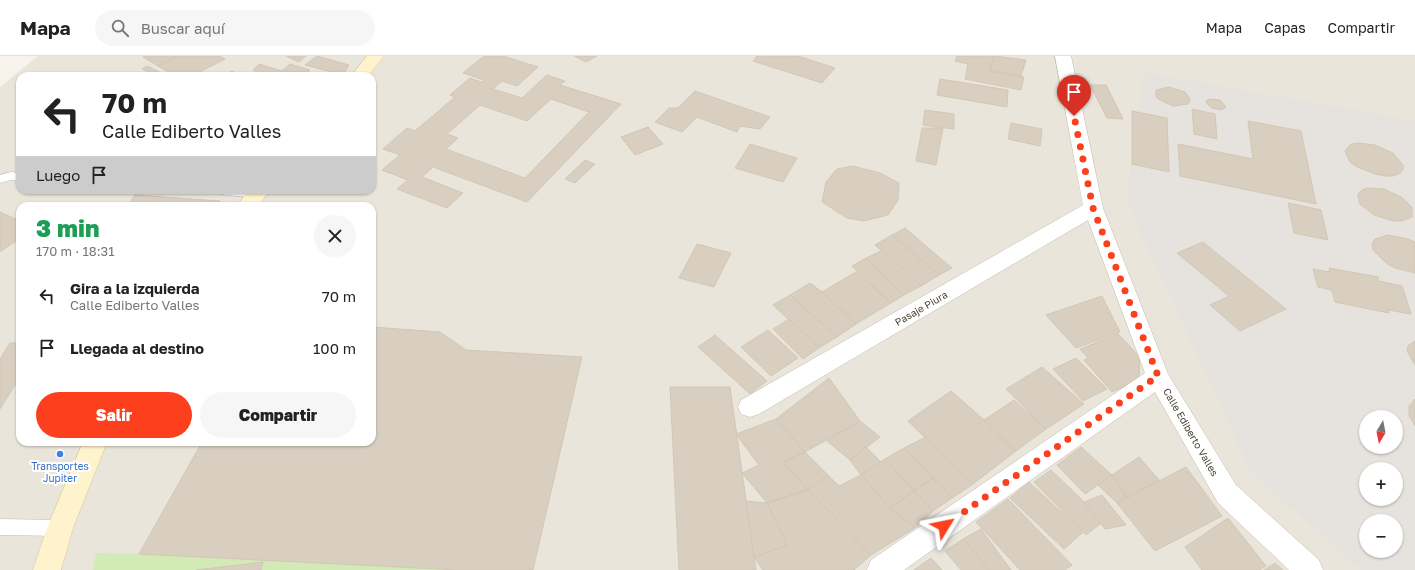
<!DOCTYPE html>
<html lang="es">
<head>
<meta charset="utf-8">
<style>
  body { margin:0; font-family:"Golos Text",sans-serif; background:#f6f6f6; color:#222; height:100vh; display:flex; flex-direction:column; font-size:15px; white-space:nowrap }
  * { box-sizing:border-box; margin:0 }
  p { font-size:13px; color:#767676 }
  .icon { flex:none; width:22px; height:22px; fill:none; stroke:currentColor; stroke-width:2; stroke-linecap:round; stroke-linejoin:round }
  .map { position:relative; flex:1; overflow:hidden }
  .panel { position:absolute; left:16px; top:146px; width:360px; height:244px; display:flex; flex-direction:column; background:#fff; border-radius:12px; box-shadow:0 1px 3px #0004 }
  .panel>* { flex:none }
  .banner { position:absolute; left:16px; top:16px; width:360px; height:122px; border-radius:12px; box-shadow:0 1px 3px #0004; background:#fff; color:#222; overflow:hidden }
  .needle { width:26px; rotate:190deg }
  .buttons { position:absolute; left:1359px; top:354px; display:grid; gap:8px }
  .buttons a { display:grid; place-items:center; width:44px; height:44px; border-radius:50%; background:#fff; box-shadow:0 1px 3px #0004; font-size:20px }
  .pin { position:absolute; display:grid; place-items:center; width:34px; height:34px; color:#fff; margin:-41px -17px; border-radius:50% 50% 50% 0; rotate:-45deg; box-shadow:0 0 4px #0007 }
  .pin .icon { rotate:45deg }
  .me { position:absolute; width:44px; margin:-22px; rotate:55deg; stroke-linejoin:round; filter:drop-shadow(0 0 3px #0008) }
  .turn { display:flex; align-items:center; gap:14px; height:84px; padding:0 20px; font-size:18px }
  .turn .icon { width:52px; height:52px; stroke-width:2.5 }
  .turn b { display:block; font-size:28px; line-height:34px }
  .then { display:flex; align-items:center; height:38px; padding:0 20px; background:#0003; gap:8px; font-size:15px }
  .round { display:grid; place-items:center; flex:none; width:42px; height:42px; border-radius:21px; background:#f6f6f6 }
  .head { display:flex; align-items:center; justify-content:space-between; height:68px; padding:0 20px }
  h1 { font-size:24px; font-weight:800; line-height:30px; color:#1e9e55 }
  .primary-button { display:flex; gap:8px; margin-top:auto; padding:8px 20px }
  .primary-button a { flex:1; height:46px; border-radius:24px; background:#fc3f1d; color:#fff; font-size:16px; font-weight:800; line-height:46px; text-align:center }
  .primary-button a+a { background:#f6f6f6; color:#222 }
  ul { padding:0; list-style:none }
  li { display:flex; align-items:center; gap:12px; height:52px; padding:0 20px }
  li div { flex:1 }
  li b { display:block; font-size:15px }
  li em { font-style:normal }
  header { display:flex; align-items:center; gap:24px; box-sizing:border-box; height:56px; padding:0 20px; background:#fff; border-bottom:1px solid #e0e0e0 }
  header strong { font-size:19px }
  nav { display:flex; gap:22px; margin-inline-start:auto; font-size:14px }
  .search { width:280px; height:36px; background:#f6f6f6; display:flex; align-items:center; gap:10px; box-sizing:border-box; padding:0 14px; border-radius:22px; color:#767676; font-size:15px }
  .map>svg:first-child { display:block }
  .residential { fill:#eae5da; fill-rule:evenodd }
  .industrial { fill:#e6e2dd; fill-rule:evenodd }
  .green { fill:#d2eab5 }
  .building { fill:#d8cfc1; stroke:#d3c7b4; fill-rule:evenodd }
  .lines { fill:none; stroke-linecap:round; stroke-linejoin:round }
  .lane-casing { stroke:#c2bbae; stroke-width:1 }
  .street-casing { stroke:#c2bbae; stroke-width:1 }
  .secondary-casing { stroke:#d6c79b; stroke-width:1 }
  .lane { fill:#fff; fill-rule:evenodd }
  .street { fill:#fff; fill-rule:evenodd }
  .secondary { fill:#fff3cd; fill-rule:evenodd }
  .route { stroke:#fc3f1d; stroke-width:7; stroke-dasharray:0 12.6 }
  .shop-dot { fill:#3f7fe0; stroke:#fff; stroke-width:1.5 }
  .labels { text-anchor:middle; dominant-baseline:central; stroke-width:4; stroke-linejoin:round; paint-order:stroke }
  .street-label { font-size:10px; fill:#4b4439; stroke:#fff }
  .shop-label { font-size:10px; fill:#366cbe; stroke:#fff }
</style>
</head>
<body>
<header>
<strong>Mapa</strong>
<div class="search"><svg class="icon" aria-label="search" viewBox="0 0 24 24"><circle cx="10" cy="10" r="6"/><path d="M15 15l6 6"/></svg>Buscar aquí</div>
<nav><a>Mapa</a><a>Capas</a><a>Compartir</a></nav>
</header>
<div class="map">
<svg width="1415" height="514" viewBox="0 0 1415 514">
  <rect width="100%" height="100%" fill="#f6f3ec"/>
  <path class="residential" d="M38,0h1377v514h-1415v-483zM20,20h352v114h-352zM20,150h352v236h-352zM1366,361h30v30h-30zM1366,413h30v30h-30zM1366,465h30v30h-30z"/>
  <path class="industrial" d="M1144,16l271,49v449h-53l-110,-96 -126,-274zM1366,361h30v30h-30zM1366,413h30v30h-30zM1366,465h30v30h-30z"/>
  <polygon class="green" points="96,497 139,498 458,514 93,514"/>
  <g class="building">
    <polygon points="144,0 172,0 175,2 158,10 143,1"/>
    <polygon points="172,0 219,0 225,3 192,20 175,20 158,10 175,2"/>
    <polygon points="286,0 306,0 299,6"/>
    <polygon points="317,0 349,9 343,19 305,9"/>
    <path d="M484,0h19l35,11 -21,19 -15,-5 -9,8 29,9 25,-23 18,6 -5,4 61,19 -94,98 -94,-35 -11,10 41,16 -16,15 -50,-19 11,-9 -26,-10 18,-15 -17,-6 24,-21 8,3 40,-34 -5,-2 20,-17 11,4 3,-2 -21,-7zM551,43l38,13 -64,66 -79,-29 12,-11 -11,-4 33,-29 47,16z"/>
    <polygon points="574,0 597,0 586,6"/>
    <polygon points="757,0 798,0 835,12 822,27 753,5"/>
    <polygon points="957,0 994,0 990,15 1024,21 1021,34 965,23 968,8 955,5"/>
    <polygon points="994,0 1026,4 1021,20 990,15"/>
    <polygon points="259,8 282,15 290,8 310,14 302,20 291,20 280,17 275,20 262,20 253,14"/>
    <polygon points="147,10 168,20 158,20 142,13"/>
    <polygon points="232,15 240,20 223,20"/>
    <polygon points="940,23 1008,34 1007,51 937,39"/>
    <polygon points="1090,29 1106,29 1123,63 1107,62"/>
    <polygon points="1169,31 1185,36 1190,43 1188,48 1173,50 1158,43 1156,40 1156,34"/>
    <polygon points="695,35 770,61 760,73 740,70 737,76 697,61 682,76 655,66 669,52 678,52"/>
    <polygon points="1208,43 1220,44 1226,51 1221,54 1211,52 1206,46"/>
    <polygon points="1192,53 1215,58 1217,83 1194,78"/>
    <polygon points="925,54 954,58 954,73 923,69"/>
    <polygon points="1132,55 1167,62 1169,116 1132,108"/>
    <polygon points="1248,65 1301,75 1316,148 1180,120 1178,88 1253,103"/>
    <polygon points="1011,67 1042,73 1040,90 1008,83"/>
    <polygon points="648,71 663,88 635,99 621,81"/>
    <polygon points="922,72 943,72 936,109 916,105"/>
    <polygon points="1358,87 1375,89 1393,97 1403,109 1403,114 1400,117 1393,120 1385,120 1375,118 1357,111 1350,106 1345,95 1351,88"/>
    <polygon points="750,88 797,102 783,126 735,112"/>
    <polygon points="585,104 595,108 575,127 565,123"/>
    <polygon points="853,110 880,117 899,127 898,144 888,159 864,165 847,162 822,146 826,126 837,113"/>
    <polygon points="1368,132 1384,133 1401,141 1412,151 1412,161 1401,165 1393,165 1374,159 1360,148 1358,142 1358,138 1362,134"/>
    <polygon points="135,139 220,145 217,150 127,150"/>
    <polygon points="1288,147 1321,154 1328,184 1294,177"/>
    <polygon points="0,156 20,165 20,182 0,196"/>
    <polygon points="905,172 952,212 939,219 892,179"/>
    <polygon points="892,179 939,219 921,230 875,189"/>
    <polygon points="1388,179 1408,183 1415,186 1415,217 1395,212 1386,207 1373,194 1372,188 1375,183"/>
    <polygon points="1203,186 1286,253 1240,275 1210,249 1229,240 1177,197"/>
    <polygon points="697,188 731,197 714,231 679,222"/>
    <polygon points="883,194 921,230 904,239 866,202"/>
    <polygon points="866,202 904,239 891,247 852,210"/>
    <polygon points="1329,212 1378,221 1379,225 1402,230 1411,258 1388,254 1389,257 1335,246 1332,234 1318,231 1313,213 1330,216"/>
    <polygon points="856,216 891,247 856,268 822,236"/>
    <polygon points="810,227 822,236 856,268 837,281 790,239"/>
    <polygon points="790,239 837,281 819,292 773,249"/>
    <polygon points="1102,240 1120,276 1076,292 1046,259"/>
    <polygon points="789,263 819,292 803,303 773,273"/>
    <polygon points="372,271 440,276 466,294 582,301 533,514 458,514 139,498 202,386 372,386"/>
    <polygon points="768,274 798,302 771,320 741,291"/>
    <polygon points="1118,278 1140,301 1139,324 1112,336 1084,304 1088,302 1080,293"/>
    <polygon points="715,279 767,325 750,338 698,291"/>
    <polygon points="1415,285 1415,309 1407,295 1408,290"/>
    <polygon points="10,287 20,287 20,321 0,353 0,303"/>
    <polygon points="1076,302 1107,333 1083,345 1053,313"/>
    <polygon points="1042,311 1084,348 1046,373 1006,333"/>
    <polygon points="829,322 860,365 805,396 776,363"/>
    <polygon points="670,331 730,331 756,514 679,514"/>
    <polygon points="951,335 984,364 1016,395 973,428 908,365"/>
    <polygon points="1415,343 1415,370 1409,359 1409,350"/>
    <polygon points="1014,344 1046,373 1016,395 984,364"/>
    <polygon points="776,363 805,396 783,406 808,434 767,447 742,417 759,409 736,378"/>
    <polygon points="860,365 880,381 850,404 827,385"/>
    <polygon points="926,381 973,428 952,442 904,392"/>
    <polygon points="866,391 881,406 861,419 850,404"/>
    <polygon points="1081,391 1112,419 1085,438 1057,409"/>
    <polygon points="904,392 933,422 914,435 885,403"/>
    <polygon points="805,396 828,419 808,434 783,406"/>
    <polygon points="1139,401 1159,424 1127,442 1112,419"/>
    <polygon points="885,403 914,435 890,452 861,419"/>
    <polygon points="1186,411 1222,460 1155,495 1117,447"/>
    <polygon points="1051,414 1084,446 1104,465 1086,479 1034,426"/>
    <polygon points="828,419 839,430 861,419 890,452 915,472 871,499 808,434"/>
    <polygon points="1112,419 1127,442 1117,447 1098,429"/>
    <polygon points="933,422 952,442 933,455 914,435"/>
    <polygon points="1029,426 1083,476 1064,493 1010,442"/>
    <polygon points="808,434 871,499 854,514 763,514 754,501 787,489 767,447"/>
    <polygon points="914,435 933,455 915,472 890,452"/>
    <polygon points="1102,439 1126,469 1105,473 1084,446"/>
    <polygon points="1008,443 1072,509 1065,514 1020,514 976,466"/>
    <polygon points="746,445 767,447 787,489 754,501"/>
    <polygon points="1228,462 1266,510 1259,514 1202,514 1185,491"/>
    <polygon points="981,473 1011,514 989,514 963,483"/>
    <polygon points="963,483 989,514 961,514 945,495"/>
    <polygon points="931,502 942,514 914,514"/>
    <polygon points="263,506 261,514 196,514"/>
    <polygon points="1275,507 1283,514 1264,514"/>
  </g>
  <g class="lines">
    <g class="lane-casing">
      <g id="lane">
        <polygon points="11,116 20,117 20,125 11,124 0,127 0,119"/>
        <path d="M211,134h49l3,3c-4,6 -48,3 -52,-3z"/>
        <polygon points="0,463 60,464 66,467 68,472 66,477 60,480 0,479"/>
      </g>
    </g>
    <g class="street-casing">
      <polygon id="street" points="1055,0 1071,0 1103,152 1168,318 1236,429 1319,504 1323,514 1289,514 1218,447 1155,336 904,514 867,514 871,504 1145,317 1088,164 759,358 750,361 741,358 738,351 741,344 1083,149"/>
    </g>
    <g class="secondary-casing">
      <g id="secondary">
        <polygon points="367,0 384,0 368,20 351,20"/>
        <polygon points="249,134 270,134 258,150 237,150"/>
        <polygon points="83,386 107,386 73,472 61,514 33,514 47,472"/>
      </g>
    </g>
    <use href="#lane" class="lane"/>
    <use href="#street" class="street"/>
    <use href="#secondary" class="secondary"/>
  </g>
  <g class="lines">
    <polyline class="route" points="944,470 1158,320 1093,152 1074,60"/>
  </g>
  <circle class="shop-dot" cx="60" cy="398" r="4"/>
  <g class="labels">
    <g class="street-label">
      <text transform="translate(921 252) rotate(-30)">Pasaje Piura</text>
      <text transform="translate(1191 376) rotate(60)">Calle Ediberto Valles</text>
    </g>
    <g class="shop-label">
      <text x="60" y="410">Transportes<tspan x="60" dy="12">Jupiter</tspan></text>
    </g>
  </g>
</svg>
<div class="buttons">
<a><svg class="needle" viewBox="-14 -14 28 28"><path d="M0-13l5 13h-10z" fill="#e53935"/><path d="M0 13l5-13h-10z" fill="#767676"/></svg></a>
<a>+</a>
<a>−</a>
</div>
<div class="pin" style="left:1074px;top:60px;background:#d93025"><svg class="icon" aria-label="arrive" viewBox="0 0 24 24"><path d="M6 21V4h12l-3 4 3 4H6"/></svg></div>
<svg class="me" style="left:944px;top:470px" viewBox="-20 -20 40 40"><path d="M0-17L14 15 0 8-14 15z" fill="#fc3f1d" stroke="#fff" stroke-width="4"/></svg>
<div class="banner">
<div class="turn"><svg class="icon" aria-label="left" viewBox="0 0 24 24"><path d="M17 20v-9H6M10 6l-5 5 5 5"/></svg><div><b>70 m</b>Calle Ediberto Valles</div></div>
<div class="then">Luego<svg class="icon" aria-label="arrive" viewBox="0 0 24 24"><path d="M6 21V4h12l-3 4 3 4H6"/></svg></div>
</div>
<section class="panel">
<div class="head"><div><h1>3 min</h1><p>170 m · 18:31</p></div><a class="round"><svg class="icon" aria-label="close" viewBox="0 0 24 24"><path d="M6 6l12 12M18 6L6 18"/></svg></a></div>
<ul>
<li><svg class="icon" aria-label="left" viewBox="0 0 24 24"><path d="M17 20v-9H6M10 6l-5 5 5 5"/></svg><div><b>Gira a la izquierda</b><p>Calle Ediberto Valles</p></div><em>70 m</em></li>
<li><svg class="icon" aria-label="arrive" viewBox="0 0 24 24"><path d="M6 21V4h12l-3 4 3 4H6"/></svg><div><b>Llegada al destino</b></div><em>100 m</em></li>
</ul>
<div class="primary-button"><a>Salir</a><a>Compartir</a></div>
</section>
</div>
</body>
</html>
